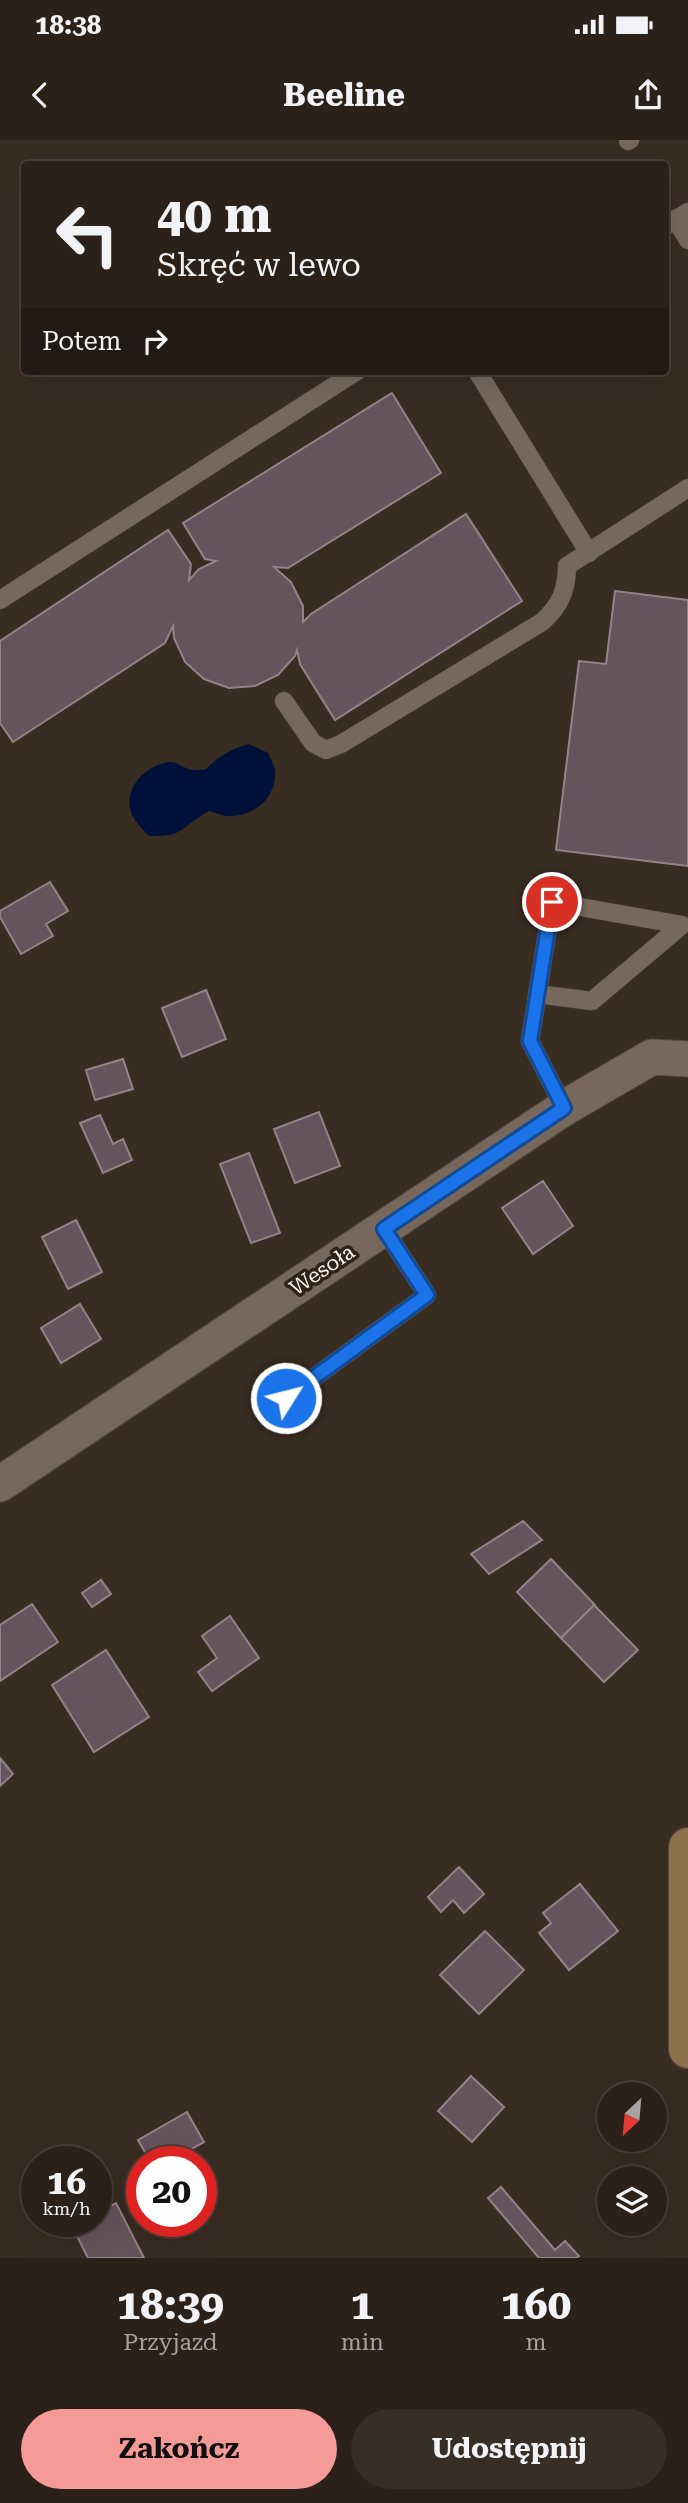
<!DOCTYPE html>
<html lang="pl">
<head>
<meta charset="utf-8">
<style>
  body { margin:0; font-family:"Roboto Serif",serif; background:#372e26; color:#f1f3f6; height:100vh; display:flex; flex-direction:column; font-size:26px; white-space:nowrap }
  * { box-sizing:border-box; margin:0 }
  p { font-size:23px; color:#a6a3a2 }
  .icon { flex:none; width:38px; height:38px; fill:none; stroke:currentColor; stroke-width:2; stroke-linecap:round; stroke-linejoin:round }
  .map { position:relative; height:2118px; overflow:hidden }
  .side { display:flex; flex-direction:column; background:#2b2119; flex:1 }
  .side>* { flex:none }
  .banner { position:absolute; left:21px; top:21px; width:648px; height:214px; border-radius:7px; box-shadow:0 7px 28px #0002,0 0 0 2px #473e38; background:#2b2119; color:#f1f3f6; overflow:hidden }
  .needle { width:46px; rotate:206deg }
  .controls { position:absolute; left:597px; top:1942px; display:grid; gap:14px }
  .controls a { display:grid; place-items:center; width:70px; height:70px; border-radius:50%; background:#2b2119; box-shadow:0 7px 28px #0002,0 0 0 2px #473e38; font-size:35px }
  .speed { position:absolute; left:21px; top:2006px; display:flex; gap:14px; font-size:35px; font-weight:700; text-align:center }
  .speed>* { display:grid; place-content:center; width:91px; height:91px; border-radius:50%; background:#2b2119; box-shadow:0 7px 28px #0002,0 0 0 2px #473e38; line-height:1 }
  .speed small { font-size:18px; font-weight:400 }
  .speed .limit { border:10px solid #d22; background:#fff; color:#111 }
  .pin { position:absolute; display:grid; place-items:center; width:60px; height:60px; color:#fff; margin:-30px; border:4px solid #fff; border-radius:50%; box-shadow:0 2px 7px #0007 }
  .me { position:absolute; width:77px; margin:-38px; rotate:54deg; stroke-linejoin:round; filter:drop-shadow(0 0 5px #0008) }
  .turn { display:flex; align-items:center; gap:24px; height:147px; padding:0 21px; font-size:32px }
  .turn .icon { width:91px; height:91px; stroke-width:2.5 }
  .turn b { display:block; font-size:49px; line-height:60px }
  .then { display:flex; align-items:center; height:66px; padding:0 21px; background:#0003; gap:14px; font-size:26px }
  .eta { display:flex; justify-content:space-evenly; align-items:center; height:119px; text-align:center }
  .eta b { font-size:42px; font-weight:700; line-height:49px }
  .action { display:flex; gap:14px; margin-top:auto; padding:14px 21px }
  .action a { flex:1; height:80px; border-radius:42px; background:#f59b97; color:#111; font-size:28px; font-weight:700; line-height:80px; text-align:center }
  .action a+a { background:#372e26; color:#f1f3f6 }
  .status { display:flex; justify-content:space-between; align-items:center; height:49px; padding:0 35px; background:#2b2119; direction:ltr }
  .status svg { height:19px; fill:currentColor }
  header { display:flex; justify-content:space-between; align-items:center; height:91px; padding:0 21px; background:#2b2119; font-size:32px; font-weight:700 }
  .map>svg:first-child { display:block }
  .water { fill:#001139 }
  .building { fill:#66535b; stroke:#96828a; stroke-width:2 }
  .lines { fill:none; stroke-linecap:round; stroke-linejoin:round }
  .service-casing { stroke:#554a40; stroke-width:19 }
  .minor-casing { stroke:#554a40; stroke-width:37 }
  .secondary-casing { stroke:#554a40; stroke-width:40 }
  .service { stroke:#77685b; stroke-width:18 }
  .minor { stroke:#77685b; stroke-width:35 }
  .secondary { stroke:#8b704b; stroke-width:38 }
  .route-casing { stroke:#114b97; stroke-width:18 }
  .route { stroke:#1a73e8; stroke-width:12 }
  .labels { text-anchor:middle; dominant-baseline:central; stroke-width:7; stroke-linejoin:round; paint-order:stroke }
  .street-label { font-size:21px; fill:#fcf3ec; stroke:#2f2217 }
</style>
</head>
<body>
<div class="status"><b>18:38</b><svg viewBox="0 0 49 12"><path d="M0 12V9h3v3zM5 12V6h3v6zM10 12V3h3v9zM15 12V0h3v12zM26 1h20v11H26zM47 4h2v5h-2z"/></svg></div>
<header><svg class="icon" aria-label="back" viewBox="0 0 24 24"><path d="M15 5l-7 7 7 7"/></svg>Beeline<svg class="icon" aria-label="share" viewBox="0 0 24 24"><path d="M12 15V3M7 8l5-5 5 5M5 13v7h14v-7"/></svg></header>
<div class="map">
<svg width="688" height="2118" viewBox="0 0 688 2118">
  <rect width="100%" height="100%" fill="#392c21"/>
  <path class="water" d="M249,604l19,9c3,7 8,15 7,21 0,27 -24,44 -50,42 -5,-1 -11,-4 -16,-5 -28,15 -23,26 -60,25 -7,-8 -18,-17 -19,-28 -4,-23 17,-43 39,-46 8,-1 12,5 20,7 5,2 12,1 17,0 13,-13 25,-20 43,-25z"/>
  <g class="building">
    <polygon points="392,253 441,333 288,428 274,427 291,442 303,466 303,482 311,474 466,374 522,461 335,580 300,524 297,510 295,516 278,535 255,546 229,548 204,539 185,522 174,498 173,486 165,503 13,602 0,583 0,501 168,390 191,424 189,440 199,429 216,421 205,419 183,383"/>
    <polygon points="615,451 688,460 688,726 556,710 579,521 606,524"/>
    <polygon points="50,742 68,771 46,784 53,796 21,814 0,777 0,771"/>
    <polygon points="206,850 226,899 182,917 162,868"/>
    <polygon points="123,919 133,949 95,960 86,930"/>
    <polygon points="319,972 340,1026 295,1043 274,989"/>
    <polygon points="100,975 113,1004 123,999 132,1020 103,1033 80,983"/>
    <polygon points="249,1013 280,1093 251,1103 220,1024"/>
    <polygon points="543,1041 573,1086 533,1114 502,1068"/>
    <polygon points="76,1080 102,1132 68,1149 42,1097"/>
    <polygon points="80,1164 101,1199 61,1223 41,1188"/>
    <polygon points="523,1381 542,1400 489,1434 471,1414"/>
    <polygon points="551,1419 595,1465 561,1498 517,1452"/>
    <polygon points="101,1440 111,1454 92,1467 82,1453"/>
    <polygon points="32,1464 58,1502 0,1541 0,1485"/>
    <polygon points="594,1465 638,1510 604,1542 561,1498"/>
    <polygon points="230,1476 259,1518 212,1551 198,1532 217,1518 202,1496"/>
    <polygon points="106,1510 149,1577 94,1612 52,1545"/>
    <polygon points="0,1618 13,1634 0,1646"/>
    <polygon points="459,1727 484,1754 464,1773 453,1760 441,1772 428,1757"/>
    <polygon points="580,1744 618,1791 569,1830 539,1793 551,1783 543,1773"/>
    <polygon points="485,1791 524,1830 479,1874 440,1835"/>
    <polygon points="471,1936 504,1967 472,2002 438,1971"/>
    <polygon points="187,1972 204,2002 170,2021 150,2021 138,2000"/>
    <polygon points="501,2047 555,2110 565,2101 579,2116 576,2118 539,2118 488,2058"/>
    <polygon points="116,2063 144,2118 88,2118 72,2086 81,2081 96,2081 96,2073"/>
  </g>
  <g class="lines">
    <g class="service-casing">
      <g id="service">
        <polyline points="628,1 630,0"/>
        <polyline points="675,79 688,100"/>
        <polyline points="665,86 688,72"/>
        <polyline points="477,231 589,413"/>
        <polyline points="0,460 357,231"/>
        <path d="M284,561l29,42 13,7 15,-6 201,-122c18,-16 25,-32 25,-56l121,-78"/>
        <polyline points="537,854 592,861 682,785 552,762 530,901 564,968"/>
        <polyline points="286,1258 427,1155 384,1089"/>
      </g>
    </g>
    <g class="minor-casing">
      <polyline id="minor" points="0,1344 564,968 652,917 688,919"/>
    </g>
    <g class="secondary-casing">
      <polyline id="secondary" points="688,1707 688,1909"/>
    </g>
    <use href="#service" class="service"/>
    <use href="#minor" class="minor"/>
    <use href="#secondary" class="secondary"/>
  </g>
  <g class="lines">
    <g class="route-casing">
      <polyline id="route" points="286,1258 427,1155 384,1089 564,968 530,901 552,762"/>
    </g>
    <use href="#route" class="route"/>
  </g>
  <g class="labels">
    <g class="street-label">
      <text transform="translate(322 1130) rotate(-34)">Wesoła</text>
    </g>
  </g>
</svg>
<div class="controls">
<a><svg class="needle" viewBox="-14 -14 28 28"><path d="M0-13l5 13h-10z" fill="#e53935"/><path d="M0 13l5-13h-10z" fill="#a6a3a2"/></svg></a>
<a><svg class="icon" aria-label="layers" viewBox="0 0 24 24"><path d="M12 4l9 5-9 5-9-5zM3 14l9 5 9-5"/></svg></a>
</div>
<div class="speed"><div>16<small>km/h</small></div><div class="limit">20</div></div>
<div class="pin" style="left:552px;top:762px;background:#d93025"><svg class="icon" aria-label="arrive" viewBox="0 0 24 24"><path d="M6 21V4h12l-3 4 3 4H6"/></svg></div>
<svg class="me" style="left:286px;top:1258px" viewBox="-20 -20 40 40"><circle r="17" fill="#1a73e8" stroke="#fff" stroke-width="3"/><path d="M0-11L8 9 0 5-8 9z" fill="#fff"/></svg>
<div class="banner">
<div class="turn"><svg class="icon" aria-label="left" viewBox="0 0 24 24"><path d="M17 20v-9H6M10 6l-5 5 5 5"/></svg><div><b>40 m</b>Skręć w lewo</div></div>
<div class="then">Potem<svg class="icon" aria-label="right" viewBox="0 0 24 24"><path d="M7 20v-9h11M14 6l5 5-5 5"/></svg></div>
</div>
</div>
<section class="side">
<div class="eta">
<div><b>18:39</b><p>Przyjazd</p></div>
<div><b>1</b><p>min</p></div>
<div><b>160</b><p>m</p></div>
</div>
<div class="action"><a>Zakończ</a><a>Udostępnij</a></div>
</section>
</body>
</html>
